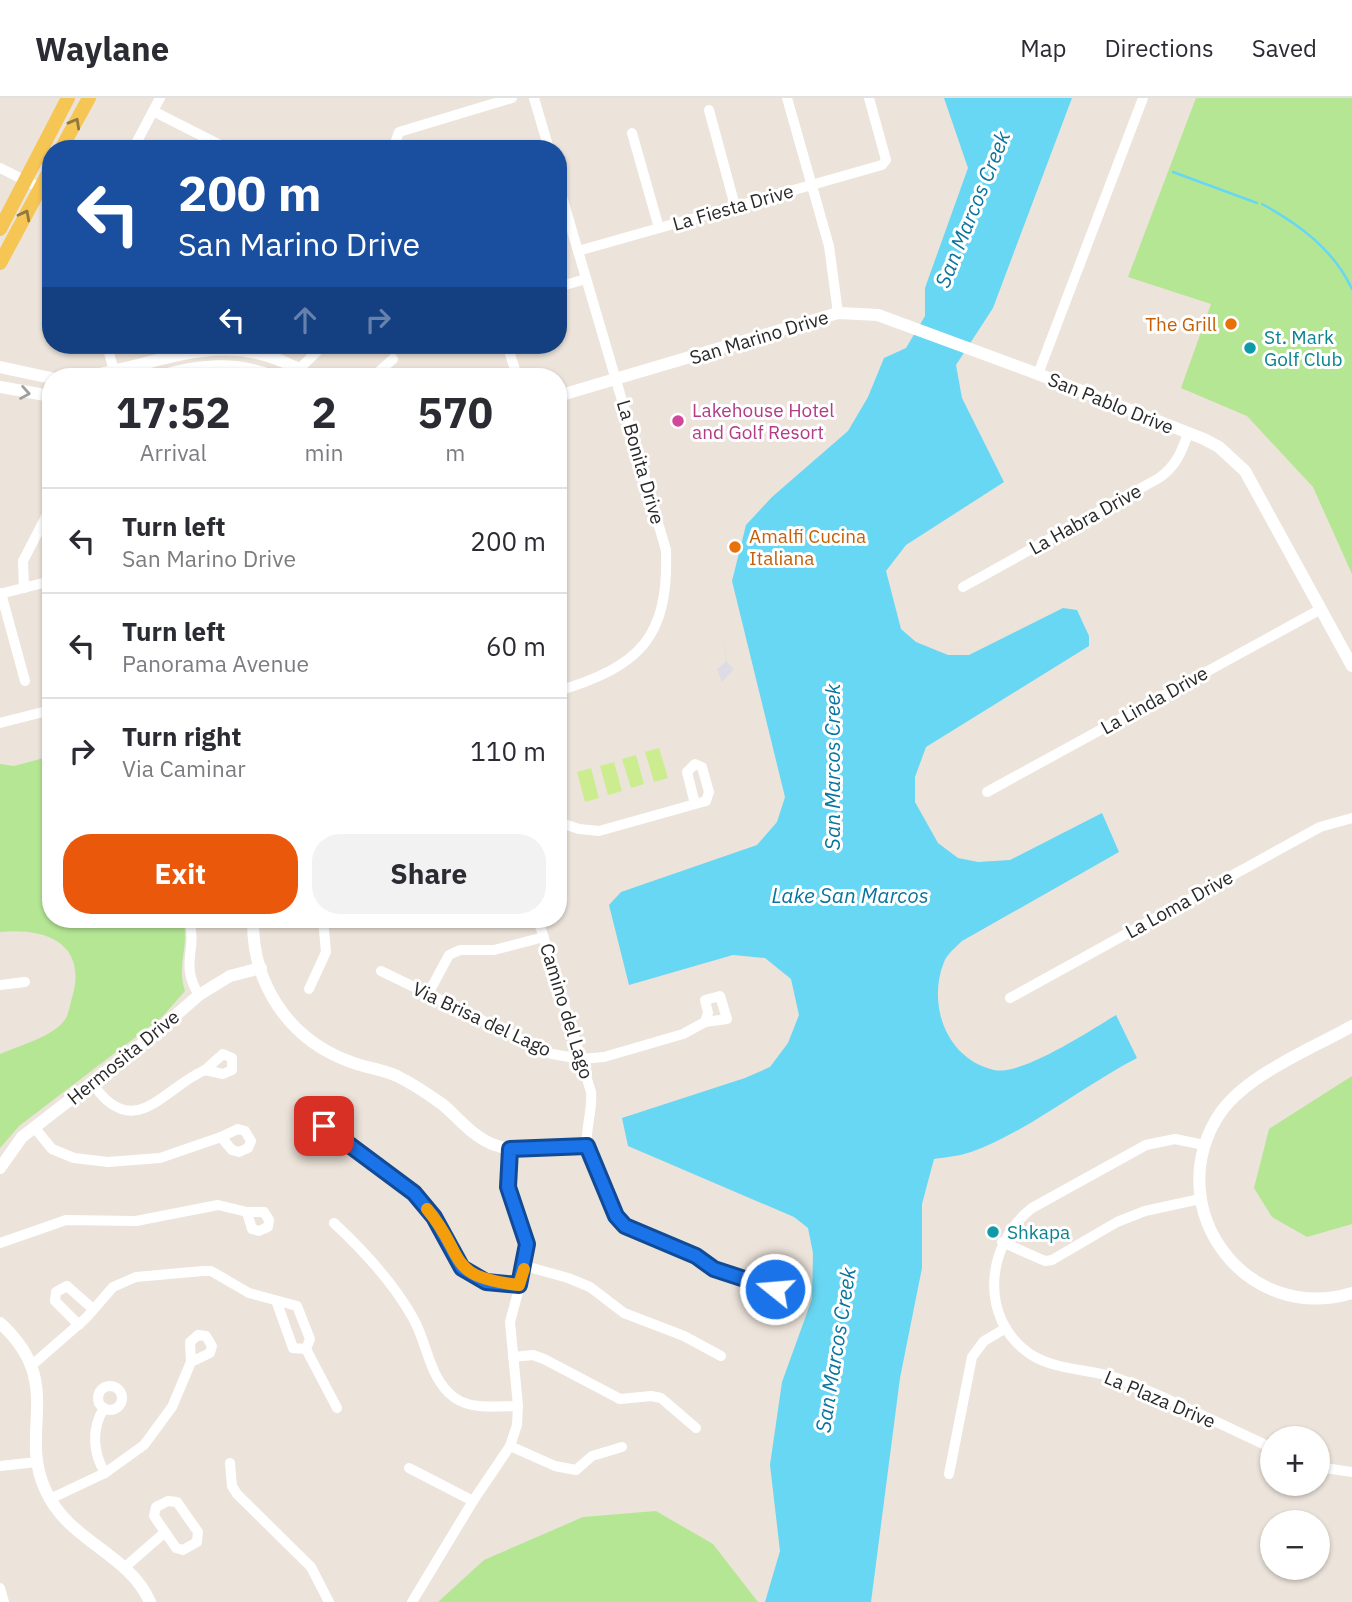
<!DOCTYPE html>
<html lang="en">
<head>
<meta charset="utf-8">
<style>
  body { margin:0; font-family:"IBM Plex Sans",sans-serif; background:#f2f2f3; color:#2b2b33; height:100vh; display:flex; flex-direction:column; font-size:26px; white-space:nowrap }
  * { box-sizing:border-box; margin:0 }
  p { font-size:23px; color:#7c7c81 }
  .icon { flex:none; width:38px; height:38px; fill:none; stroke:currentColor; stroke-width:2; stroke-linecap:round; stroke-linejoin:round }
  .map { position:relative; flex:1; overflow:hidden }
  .sheet { position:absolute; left:42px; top:270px; width:525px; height:560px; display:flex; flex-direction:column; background:#fff; border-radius:28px; box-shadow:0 2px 5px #0004 }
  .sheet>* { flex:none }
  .top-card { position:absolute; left:42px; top:42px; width:525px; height:214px; border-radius:28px; box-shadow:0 2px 5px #0004; background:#1a4fa0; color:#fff; overflow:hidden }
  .controls { position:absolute; left:1260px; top:1328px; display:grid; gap:14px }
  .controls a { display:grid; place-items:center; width:70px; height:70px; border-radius:50%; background:#fff; box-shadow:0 2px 5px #0004; font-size:35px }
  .pin { position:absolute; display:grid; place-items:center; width:60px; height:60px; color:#fff; margin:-30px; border-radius:14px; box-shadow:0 4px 10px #0006 }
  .me { position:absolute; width:77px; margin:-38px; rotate:287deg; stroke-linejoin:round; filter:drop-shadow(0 0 5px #0008) }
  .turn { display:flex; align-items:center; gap:24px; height:147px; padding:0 21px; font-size:32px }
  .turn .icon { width:91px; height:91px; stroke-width:2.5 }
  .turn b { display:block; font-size:49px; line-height:60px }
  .lanes { display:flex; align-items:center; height:66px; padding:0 21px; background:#0003; justify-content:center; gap:35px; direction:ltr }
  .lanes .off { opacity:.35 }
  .eta { display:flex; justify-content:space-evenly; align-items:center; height:119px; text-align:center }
  .eta b { font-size:42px; font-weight:700; line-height:49px }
  .cta { display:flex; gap:14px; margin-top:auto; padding:14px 21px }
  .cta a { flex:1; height:80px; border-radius:28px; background:#ea580c; color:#fff; font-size:28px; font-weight:700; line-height:80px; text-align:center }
  .cta a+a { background:#f2f2f3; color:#2b2b33 }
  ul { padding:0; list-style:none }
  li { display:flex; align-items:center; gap:21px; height:105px; padding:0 21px; border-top:2px solid #e1e1e2 }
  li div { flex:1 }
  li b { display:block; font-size:26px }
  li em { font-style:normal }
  header { display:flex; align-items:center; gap:42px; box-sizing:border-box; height:98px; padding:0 35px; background:#fff; border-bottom:2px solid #e1e1e2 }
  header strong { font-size:33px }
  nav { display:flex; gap:38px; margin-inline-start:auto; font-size:24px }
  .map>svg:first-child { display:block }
  .industrial { fill:#dddbe4 }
  .green { fill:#b5e694 }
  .pitch { fill:#cbed8f }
  .water { fill:#68d7f3 }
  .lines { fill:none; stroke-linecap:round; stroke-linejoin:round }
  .stream { stroke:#68d7f3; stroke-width:2.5 }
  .minor { stroke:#fff; stroke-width:10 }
  .tertiary { stroke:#fff; stroke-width:12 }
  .primary { stroke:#f6c655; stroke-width:14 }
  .oneway { stroke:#90783f }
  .oneway2 { stroke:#9f9f9f }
  .route-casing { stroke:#114b97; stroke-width:18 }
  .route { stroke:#1a73e8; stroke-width:12 }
  .slow { stroke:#f59e0b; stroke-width:12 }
  .food-dot { fill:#e8710a; stroke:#fff; stroke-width:2.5 }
  .culture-dot { fill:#0f9aa8; stroke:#fff; stroke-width:2.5 }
  .hotel-dot { fill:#d1479c; stroke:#fff; stroke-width:2.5 }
  .labels { text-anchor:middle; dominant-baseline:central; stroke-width:6; stroke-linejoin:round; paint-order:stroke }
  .street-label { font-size:19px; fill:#292929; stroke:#fff }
  .food-label { font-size:19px; fill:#c56008; stroke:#fff; text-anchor:end }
  .culture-label { font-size:19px; fill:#0d838f; stroke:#fff; text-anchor:start }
  .hotel-label { font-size:19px; fill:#b23c85; stroke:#fff; text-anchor:start }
  .water-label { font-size:21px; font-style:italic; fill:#08759f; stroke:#fff }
</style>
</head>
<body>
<header>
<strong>Waylane</strong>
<nav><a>Map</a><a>Directions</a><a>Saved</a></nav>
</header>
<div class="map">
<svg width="1352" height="1504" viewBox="0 0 1352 1504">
  <rect width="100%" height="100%" fill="#ece3da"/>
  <polygon class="industrial" points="722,538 727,564 734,571 722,584 717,571 726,564"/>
  <g class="green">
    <polygon points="1196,0 1352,0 1352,476 1313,389 1247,318 1181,290 1211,206 1128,179"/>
    <path d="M51,658v163h88l1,3 43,-3c7,28 -7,44 2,72l-23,26 -143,109 -19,22v-94c18,-8 56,-18 66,-36 3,-5 4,-14 6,-20 16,-54 -25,-71 -72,-66v-168l14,2z"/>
    <polygon points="1352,978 1352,1126 1307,1139 1272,1119 1254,1090 1269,1031"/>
    <polygon points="656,1413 713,1446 758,1504 438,1504 484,1462 583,1419"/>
  </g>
  <g class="pitch">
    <polygon points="659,650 668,680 654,684 645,654"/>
    <polygon points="636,657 644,686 631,690 622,661"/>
    <polygon points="614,664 622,693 608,697 600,668"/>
    <polygon points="591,670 599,700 585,704 577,674"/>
  </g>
  <path class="water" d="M944,0h128l-79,210 -37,57 6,33 42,84 -98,63 -20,26 15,58 15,13 32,13h21l94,-47 14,2 12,26v10l-163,101 -11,30v25l23,41 20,15 20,4 32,-2 92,-47 17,39 -157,89c-6,6 -15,13 -18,21 -17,42 2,97 50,108 28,6 97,-40 122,-55l21,43c-54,28 -110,74 -166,94 -11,4 -25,5 -37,7l-12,45v64l-22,110 -29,224h-106l15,-51 -10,-86 12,-83 30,-83 1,-46 -5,-25 -14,-11 -166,-71 -6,-28 123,-40 25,-11 18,-24 11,-28 -8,-36 -26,-21 -32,-3 -104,30 -20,-80 12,-13 136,-47 20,-23 8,-25 -53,-216 14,-56 26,-28 76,-66 20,-34 16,-39 22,-10 19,-32v-28l43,-120z"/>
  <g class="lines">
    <g class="stream">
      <polyline points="1173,74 1257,105"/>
      <path d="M1262,106c37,20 72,46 90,85"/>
    </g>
    <g class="minor">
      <polyline points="534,0 549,51"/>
      <polyline points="787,0 829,148 838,215"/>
      <polyline points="709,12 735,108"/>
      <polyline points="153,13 228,51"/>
      <polyline points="632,35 659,130"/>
      <polyline points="133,51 160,0"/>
      <polyline points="393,51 399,34 512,0"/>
      <polyline points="0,70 40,90"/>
      <path d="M558,85l108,367c3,88 -26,116 -108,141"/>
      <polyline points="578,153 882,67 886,62 869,0"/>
      <polyline points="558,189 586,181"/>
      <polyline points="107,247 115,277"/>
      <polyline points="510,256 517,278"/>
      <polyline points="299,271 324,247"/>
      <polyline points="1038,276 1143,0"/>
      <polyline points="374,278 393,261"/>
      <path d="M963,489l196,-109c17,-12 22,-25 29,-44"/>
      <polyline points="24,490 23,463 51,409"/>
      <polyline points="1,495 25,583"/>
      <polyline points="0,496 51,483"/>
      <polyline points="0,625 51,612"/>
      <polyline points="987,694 1321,511"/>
      <polyline points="558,724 579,731 599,733 706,703 709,694 702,669 695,666 687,674 695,706"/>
      <path d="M189,821c9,32 -10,44 10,76"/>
      <path d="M538,821l53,173c2,18 -6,37 -4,54 3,20 24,65 38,80l71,30 18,13 61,20"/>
      <polyline points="381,873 552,956 581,961 604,959 683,936 705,924 727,921 720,898 705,902 708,915 705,924"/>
      <polyline points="0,887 25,884"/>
      <polyline points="309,891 326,854 323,821"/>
      <polyline points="428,896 449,857 460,852 494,852 544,839"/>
      <polyline points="1010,900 1320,729 1352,720"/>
      <polygon points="223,956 232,960 232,972 223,976 205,972"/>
      <path d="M92,985c42,61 71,5 113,-13"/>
      <polyline points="324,1028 414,1095 434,1119 462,1170 486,1184 519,1187"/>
      <polyline points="34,1029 52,1051 74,1060 108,1064 160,1060 221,1039"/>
      <polygon points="238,1031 245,1033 251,1043 248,1050 239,1054 232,1052 221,1039"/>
      <path d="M1204,1047l-29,-6 -29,6 -114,63c-46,36 -54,110 -2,146 28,18 62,14 92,26 51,20 100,45 150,68"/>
      <polygon points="247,1114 264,1114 269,1122 268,1129 259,1133 252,1131"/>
      <path d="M334,1125c30,28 59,59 79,95 15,26 16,62 42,80 17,12 43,8 63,8"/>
      <polyline points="1002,1144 1045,1163 1052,1162 1117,1124 1145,1113 1200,1101"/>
      <polyline points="0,1145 66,1122 136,1123 218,1107 247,1114"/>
      <polyline points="525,1168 568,1180 590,1189 624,1215 684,1238 721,1258"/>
      <polyline points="277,1205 293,1250 306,1251"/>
      <polyline points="79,1227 55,1203 56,1194 67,1188 93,1211"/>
      <polyline points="306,1251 337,1310"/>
      <polyline points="513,1259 533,1257 544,1261 620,1301 651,1298 661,1300 696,1330"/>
      <polyline points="31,1268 86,1220 113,1189 136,1179 203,1173 211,1173 249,1195 297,1208 310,1241 306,1251"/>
      <circle cx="110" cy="1300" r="12"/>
      <path d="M104,1310c-13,21 -11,45 1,65"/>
      <polyline points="510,1348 555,1368 576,1372 592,1358 622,1349"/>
      <polyline points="230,1365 232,1388 237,1396 311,1469 329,1504"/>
      <polyline points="0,1368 37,1364"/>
      <polyline points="1318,1369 1352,1374"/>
      <polyline points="409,1370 473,1403"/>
      <polyline points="949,1376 972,1259 984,1243 1006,1230"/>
      <polyline points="50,1401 105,1375 144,1347 172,1309 191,1264 190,1244 198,1237 206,1238 212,1248 210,1255 191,1264"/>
      <polygon points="168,1403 177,1404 198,1434 197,1444 183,1452 176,1450 154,1418 156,1409"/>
      <polyline points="124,1470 164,1435"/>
      <polyline points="0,1490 4,1504"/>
      <polyline points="412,1504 473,1403 510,1348 517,1327 518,1308 510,1224 525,1168 527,1146 508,1089 510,1051"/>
    </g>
    <g class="tertiary">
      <polyline points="0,269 51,280"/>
      <path d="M89,278c82,-14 141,-52 221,0"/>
      <path d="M160,278c38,-11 75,-15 112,0"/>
      <polyline points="0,289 51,298"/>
      <polyline points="558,298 838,215 878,217 1038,276 1204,341 1219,349 1245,373 1352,568"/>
      <path d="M253,821c-1,65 36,121 98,143 15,6 31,7 46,14 16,8 31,18 45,28 17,14 30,32 50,40 29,12 65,4 95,2"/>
      <path d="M1352,928c-42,24 -110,50 -135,92 -56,93 30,207 135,175"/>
      <polyline points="0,1070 22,1039 152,938 199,897 230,878 261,870"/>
      <path d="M0,1225c66,60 18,106 45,166 23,53 83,63 105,113"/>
    </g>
    <g class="primary">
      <polyline points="61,51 89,0"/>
      <polyline points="0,131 68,0"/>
      <polyline points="0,165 51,70"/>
    </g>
  </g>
  <defs><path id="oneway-chevron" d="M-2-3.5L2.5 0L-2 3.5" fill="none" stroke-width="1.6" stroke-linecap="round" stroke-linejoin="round" transform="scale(1.75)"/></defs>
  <g class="oneway">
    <use href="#oneway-chevron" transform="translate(75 25) rotate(-61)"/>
    <use href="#oneway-chevron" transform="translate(25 117) rotate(-62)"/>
  </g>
  <use class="oneway2" href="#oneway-chevron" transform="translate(25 295) rotate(10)"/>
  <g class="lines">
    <g class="route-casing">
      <polyline id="route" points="324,1028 414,1095 434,1119 462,1170 486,1184 519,1187 527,1146 508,1089 510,1051 587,1048 616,1118 625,1128 696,1158 714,1171 775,1191"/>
    </g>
    <use href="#route" class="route"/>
    <path class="slow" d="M427,1111c40,47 17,68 92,76l5,-16"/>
  </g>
  <g class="food-dot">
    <circle cx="1231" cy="226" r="7"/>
    <circle cx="735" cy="449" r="7"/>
  </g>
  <g class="culture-dot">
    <circle cx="1250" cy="250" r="7"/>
    <circle cx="993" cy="1134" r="7"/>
  </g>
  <circle class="hotel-dot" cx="678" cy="323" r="7"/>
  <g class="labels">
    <g class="street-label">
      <text transform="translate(733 109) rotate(-16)">La Fiesta Drive</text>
      <text transform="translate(759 239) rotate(-17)">San Marino Drive</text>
      <text transform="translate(1111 305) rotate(22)">San Pablo Drive</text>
      <text transform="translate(641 364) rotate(74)">La Bonita Drive</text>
      <text transform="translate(1085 421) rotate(-29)">La Habra Drive</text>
      <text transform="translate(1154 602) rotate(-29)">La Linda Drive</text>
      <text transform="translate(1179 806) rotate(-29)">La Loma Drive</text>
      <text transform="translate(567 913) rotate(73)">Camino del Lago</text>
      <text transform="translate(482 921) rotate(25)">Via Brisa del Lago</text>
      <text transform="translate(123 959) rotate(-39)">Hermosita Drive</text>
      <text transform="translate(1160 1301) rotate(23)">La Plaza Drive</text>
    </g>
    <g class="food-label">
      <text x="1217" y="226">The Grill</text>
      <text x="749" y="438" text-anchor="start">Amalfi Cucina<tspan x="749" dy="22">Italiana</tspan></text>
    </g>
    <g class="culture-label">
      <text x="1264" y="239">St. Mark<tspan x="1264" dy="22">Golf Club</tspan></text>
      <text x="1007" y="1134">Shkapa</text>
    </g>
    <g class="hotel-label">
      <text x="692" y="312">Lakehouse Hotel<tspan x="692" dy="22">and Golf Resort</tspan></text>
    </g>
    <g class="water-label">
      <text transform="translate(972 111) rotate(-68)">San Marcos Creek</text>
      <text transform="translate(832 669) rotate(-90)">San Marcos Creek</text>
      <text x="850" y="797">Lake San Marcos</text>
      <text transform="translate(835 1252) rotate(-81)">San Marcos Creek</text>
    </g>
  </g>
</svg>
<div class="controls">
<a>+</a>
<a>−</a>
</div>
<div class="pin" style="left:324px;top:1028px;background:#d93025"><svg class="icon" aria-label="arrive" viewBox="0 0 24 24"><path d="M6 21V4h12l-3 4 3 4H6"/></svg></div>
<svg class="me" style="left:775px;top:1191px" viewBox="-20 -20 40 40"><circle r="17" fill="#1a73e8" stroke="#fff" stroke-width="3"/><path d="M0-11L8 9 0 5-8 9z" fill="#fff"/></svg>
<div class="top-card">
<div class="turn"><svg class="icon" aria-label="left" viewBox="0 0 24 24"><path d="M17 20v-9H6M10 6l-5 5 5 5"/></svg><div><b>200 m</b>San Marino Drive</div></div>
<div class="lanes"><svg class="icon" aria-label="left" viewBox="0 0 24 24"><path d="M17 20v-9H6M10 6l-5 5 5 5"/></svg><svg class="icon off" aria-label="ahead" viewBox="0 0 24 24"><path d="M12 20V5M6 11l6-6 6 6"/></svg><svg class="icon off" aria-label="right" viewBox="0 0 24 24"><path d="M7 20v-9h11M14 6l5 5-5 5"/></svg></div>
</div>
<section class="sheet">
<div class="eta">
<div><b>17:52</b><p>Arrival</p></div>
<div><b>2</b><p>min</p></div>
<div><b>570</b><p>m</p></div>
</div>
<ul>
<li><svg class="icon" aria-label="left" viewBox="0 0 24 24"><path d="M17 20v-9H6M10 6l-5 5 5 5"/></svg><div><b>Turn left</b><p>San Marino Drive</p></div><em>200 m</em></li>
<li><svg class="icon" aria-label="left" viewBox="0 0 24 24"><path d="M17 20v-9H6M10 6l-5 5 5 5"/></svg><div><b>Turn left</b><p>Panorama Avenue</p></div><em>60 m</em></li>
<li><svg class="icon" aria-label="right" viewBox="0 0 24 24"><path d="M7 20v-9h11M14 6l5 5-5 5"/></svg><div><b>Turn right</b><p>Via Caminar</p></div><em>110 m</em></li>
</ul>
<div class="cta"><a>Exit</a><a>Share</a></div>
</section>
</div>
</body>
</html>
